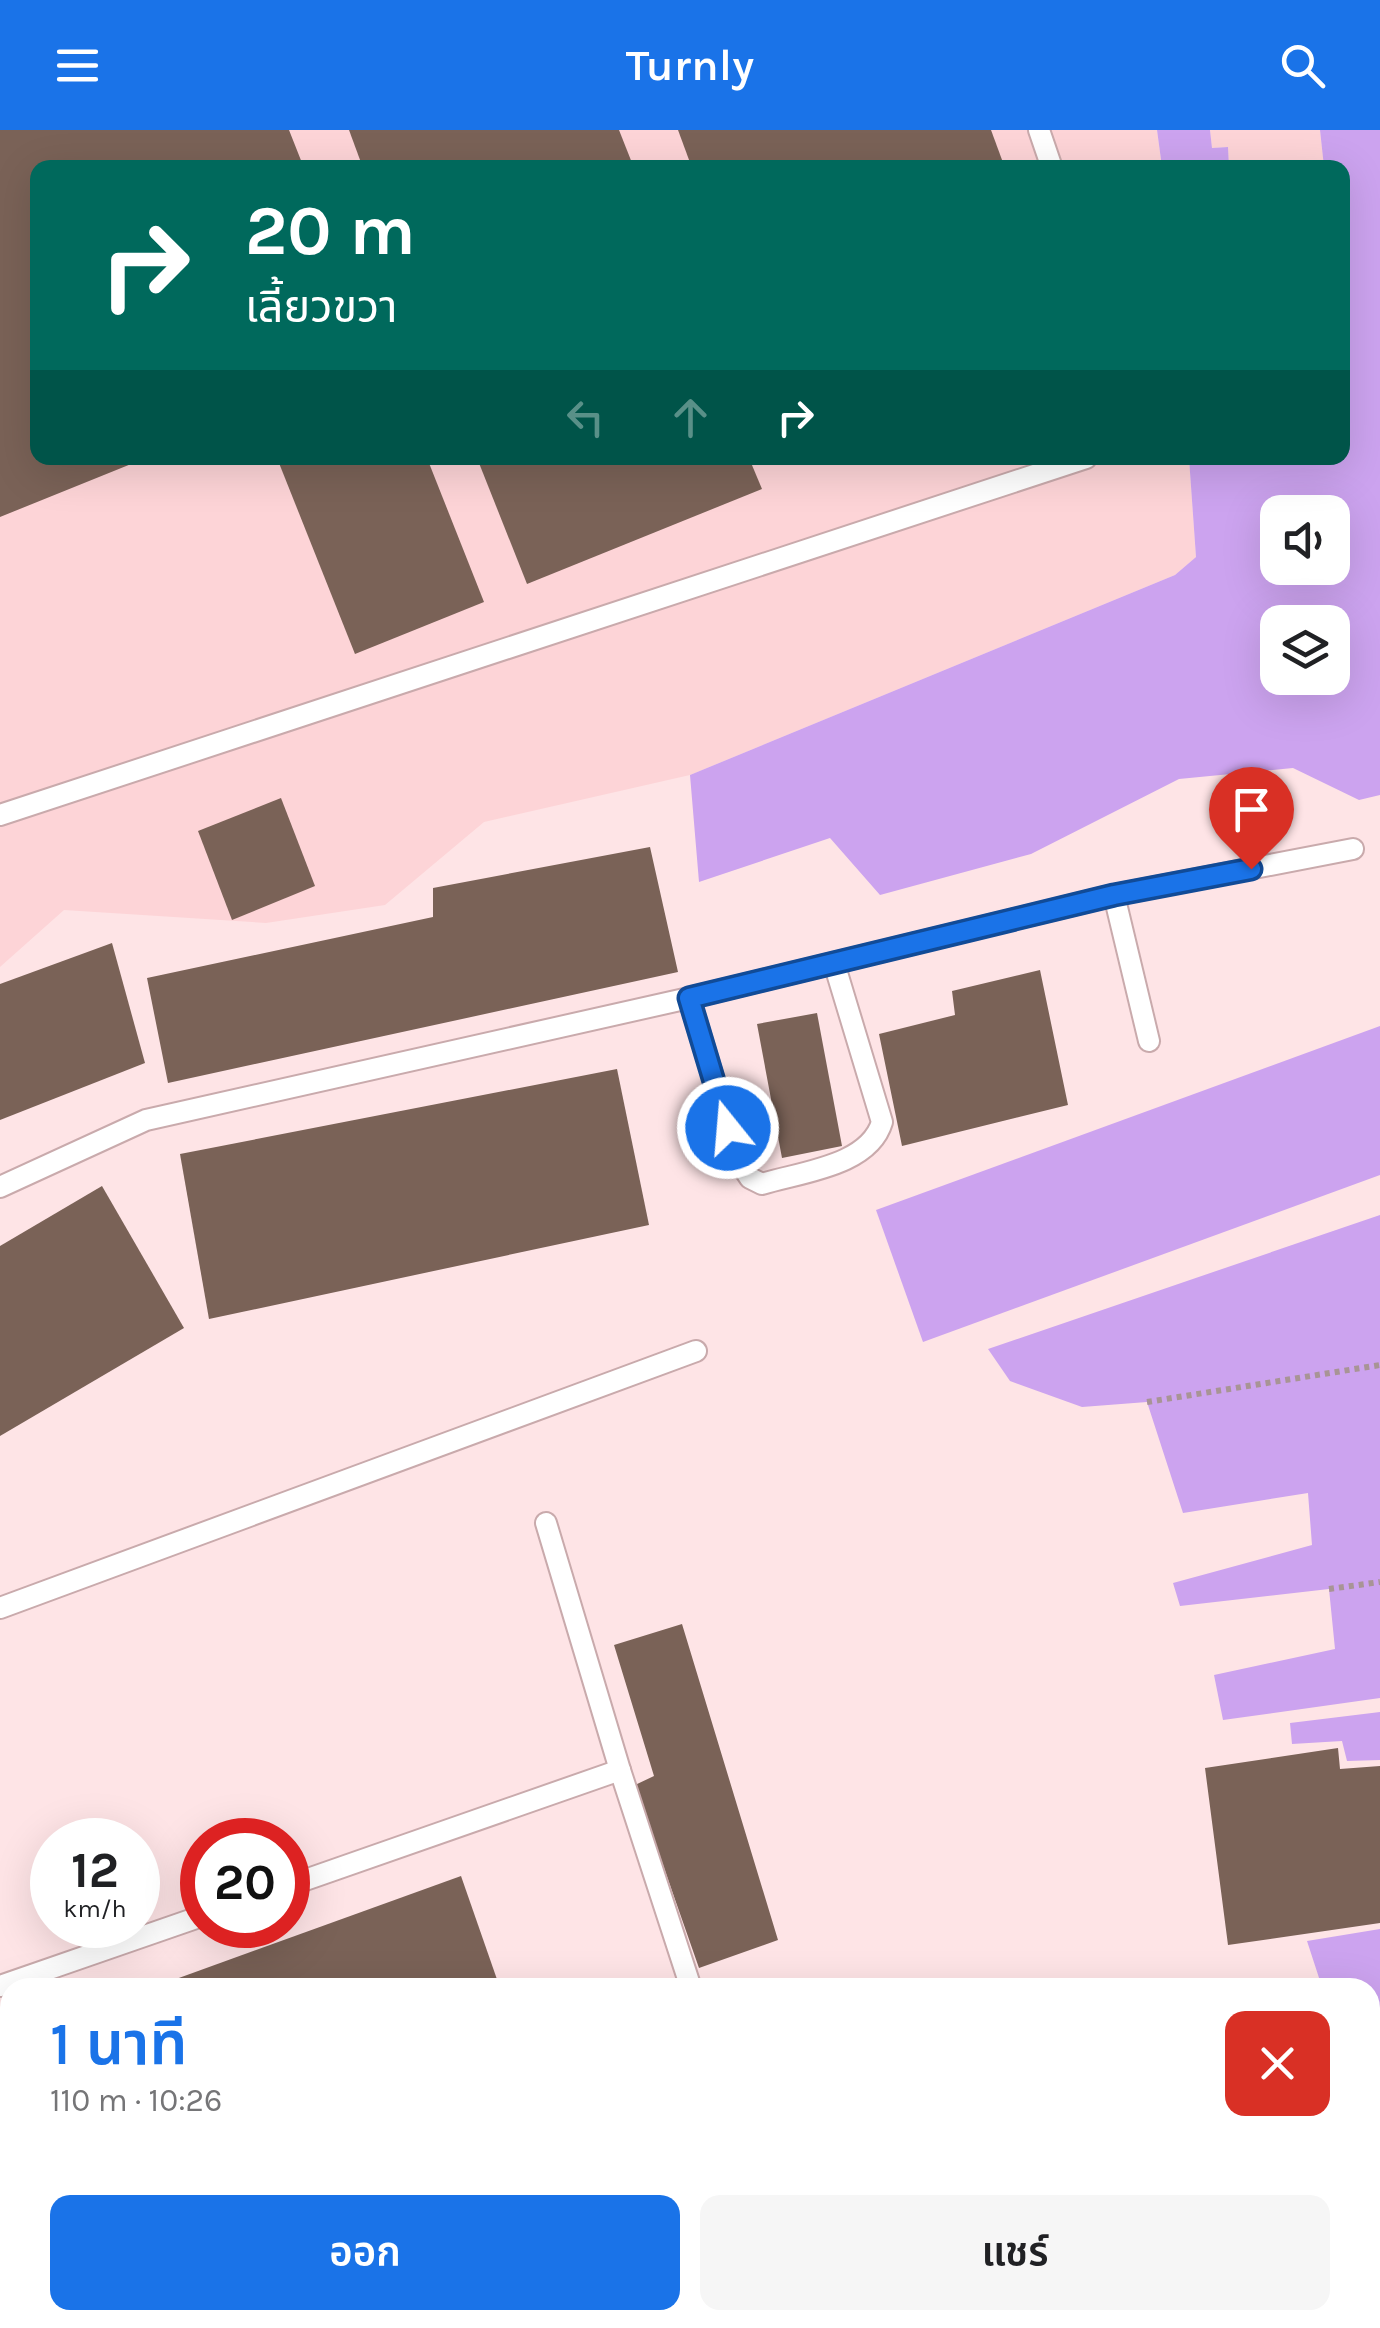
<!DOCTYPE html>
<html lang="th">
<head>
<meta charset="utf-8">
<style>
  body { margin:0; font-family:Karla,"Noto Sans Thai",sans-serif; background:#f6f6f6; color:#202124; height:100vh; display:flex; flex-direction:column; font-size:38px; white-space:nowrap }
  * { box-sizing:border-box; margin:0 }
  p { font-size:32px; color:#757577 }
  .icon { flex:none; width:55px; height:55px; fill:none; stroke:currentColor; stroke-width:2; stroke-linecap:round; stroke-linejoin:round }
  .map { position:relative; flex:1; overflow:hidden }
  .sheet { position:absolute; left:0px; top:1848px; width:1380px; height:352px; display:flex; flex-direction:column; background:#fff; border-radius:30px 30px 0 0; box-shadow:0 10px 40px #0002 }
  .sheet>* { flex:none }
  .guide { position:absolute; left:30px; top:30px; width:1320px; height:305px; border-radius:20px; box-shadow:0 10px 40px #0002; background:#00695c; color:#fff; overflow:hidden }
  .buttons { position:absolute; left:1260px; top:365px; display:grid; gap:20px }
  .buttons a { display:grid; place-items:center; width:90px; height:90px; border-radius:20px; background:#fff; box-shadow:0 10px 40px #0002; font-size:50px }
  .speed { position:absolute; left:30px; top:1688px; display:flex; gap:20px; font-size:50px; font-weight:700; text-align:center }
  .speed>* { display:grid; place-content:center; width:130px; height:130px; border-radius:50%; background:#fff; box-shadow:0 10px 40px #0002; line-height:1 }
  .speed small { font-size:25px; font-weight:400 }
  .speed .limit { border:15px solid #d22; background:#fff; color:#111 }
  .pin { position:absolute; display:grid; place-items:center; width:85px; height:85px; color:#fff; margin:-102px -42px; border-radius:50% 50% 50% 0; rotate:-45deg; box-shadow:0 0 10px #0007 }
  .pin .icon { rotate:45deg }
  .me { position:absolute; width:110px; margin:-55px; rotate:343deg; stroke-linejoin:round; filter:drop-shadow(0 0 8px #0008) }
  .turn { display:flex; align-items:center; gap:35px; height:210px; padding:0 50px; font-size:45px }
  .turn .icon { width:130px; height:130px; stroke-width:2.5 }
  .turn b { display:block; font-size:70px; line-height:85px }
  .lanes { display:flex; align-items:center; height:95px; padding:0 50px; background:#0003; justify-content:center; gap:50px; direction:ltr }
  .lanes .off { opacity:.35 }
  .round { display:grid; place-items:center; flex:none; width:105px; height:105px; border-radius:20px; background:#f6f6f6 }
  .overview { display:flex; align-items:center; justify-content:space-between; height:170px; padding:0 50px }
  h1 { font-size:60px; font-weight:600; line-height:75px; color:#1a73e8 }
  .action { display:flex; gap:20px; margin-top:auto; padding:20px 50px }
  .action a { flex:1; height:115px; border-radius:20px; background:#1a73e8; color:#fff; font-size:40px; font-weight:600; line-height:115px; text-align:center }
  .action a+a { background:#f6f6f6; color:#202124 }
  header { display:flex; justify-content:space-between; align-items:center; height:130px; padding:0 50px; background:#1a73e8; color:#fff; font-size:45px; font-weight:600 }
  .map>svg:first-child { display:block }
  .built { fill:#fdd4d7 }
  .water { fill:#cca3ef; fill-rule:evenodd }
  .building { fill:#7a6257 }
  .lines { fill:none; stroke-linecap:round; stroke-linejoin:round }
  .service-casing { stroke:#c9aaac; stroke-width:24 }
  .minor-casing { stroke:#c9aaac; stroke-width:44 }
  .path { stroke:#a89495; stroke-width:6; stroke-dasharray:5 5; stroke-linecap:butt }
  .service { stroke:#fff; stroke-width:20 }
  .minor { stroke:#fff; stroke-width:40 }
  .route-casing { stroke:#114b97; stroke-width:25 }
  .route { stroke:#1a73e8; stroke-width:18 }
</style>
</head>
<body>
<header><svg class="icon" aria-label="menu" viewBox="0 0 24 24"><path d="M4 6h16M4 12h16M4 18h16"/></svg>Turnly<svg class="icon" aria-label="search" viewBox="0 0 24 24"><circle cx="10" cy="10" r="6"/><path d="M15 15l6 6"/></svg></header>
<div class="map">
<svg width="1380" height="2198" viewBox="0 0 1380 2198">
  <rect width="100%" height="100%" fill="#fee4e6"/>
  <g class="built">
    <polygon points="0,0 1157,0 1162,37 38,38 38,328 1189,328 1196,427 1175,445 690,645 484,692 385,775 266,793 64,780 0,837"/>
    <polygon points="1210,0 1320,0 1324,37 1229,37 1228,17 1212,18"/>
  </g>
  <g class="water">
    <polygon points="1157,0 1210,0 1212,18 1228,17 1229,37 1162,37"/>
    <path d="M1320,0h60v665l-21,5 -66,-32 -114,11 -148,75 -151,41 -50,-57 -131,44 -9,-107 485,-200 21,-18 -7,-99h153v-290l-18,-1zM1332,382v56h-54v-56zM1332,492v56h-54v-56z"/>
    <polygon points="1380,896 1380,1045 923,1212 876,1080"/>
    <polygon points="1380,1085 1380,1568 1223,1590 1214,1545 1335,1519 1329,1459 1180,1476 1173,1453 1312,1415 1308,1363 1183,1383 1147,1272 1082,1277 1010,1251 988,1219"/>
    <polygon points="1380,1582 1380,1630 1347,1631 1342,1611 1292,1614 1290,1593"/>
    <polygon points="1380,1799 1380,2075 1370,2002 1370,1858 1322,1857 1307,1811"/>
  </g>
  <g class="building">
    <polygon points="0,0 289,0 304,38 38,38 38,328 146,328 0,387"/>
    <polygon points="349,0 619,0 634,38 363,38"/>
    <polygon points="678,0 991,0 1005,38 692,38"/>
    <polygon points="277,328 427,328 484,472 355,524"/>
    <polygon points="477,328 749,328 762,359 527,454"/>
    <polygon points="281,668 315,756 232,790 198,701"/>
    <polygon points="650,717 678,842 168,953 147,848 433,787 433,758"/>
    <polygon points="112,813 145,933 0,990 0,854"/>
    <polygon points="1040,840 1068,975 902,1016 879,904 955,885 952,861"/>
    <polygon points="817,883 842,1016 782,1028 757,894"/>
    <polygon points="617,939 649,1095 209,1189 180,1024"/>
    <polygon points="102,1056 184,1198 0,1306 0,1116"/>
    <polygon points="682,1494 778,1810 699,1838 635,1655 654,1646 614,1515"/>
    <polygon points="1338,1618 1340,1639 1380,1636 1380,1793 1228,1815 1205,1638"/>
    <polygon points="461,1746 500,1858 154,1858 154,1857"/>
    <polygon points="10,1909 10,2190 147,2190 127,2198 0,2198 0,1913"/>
    <polygon points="1043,2190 1253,2190 1254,2198 1043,2198"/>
  </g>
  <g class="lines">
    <g class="service-casing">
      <g id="service">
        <polyline points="1039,0 1052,38"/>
        <polyline points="0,685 1086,328"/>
        <polyline points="1114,765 1149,911"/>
        <polyline points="689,868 1114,765 1353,719"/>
        <path d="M0,1057l146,-67 543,-122 49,162 12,18 12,6c39,-12 107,-18 120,-62l-48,-159"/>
        <polyline points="546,1393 620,1640 691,1858"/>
        <polyline points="0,1478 696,1221"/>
        <polyline points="288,1756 620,1640"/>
        <polyline points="0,1856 202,1786"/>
        <polyline points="1039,2190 1040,2198"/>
        <polyline points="178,2198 201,2190"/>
        <polyline points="535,2198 550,2190"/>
        <polyline points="1314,2198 1314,2190"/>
      </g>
    </g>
    <g class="minor-casing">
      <polyline id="minor" points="684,2198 698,2190"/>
    </g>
    <g class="path">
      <polyline points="1147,1272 1380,1235"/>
      <polyline points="1329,1459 1380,1452"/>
    </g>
    <use href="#service" class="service"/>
    <use href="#minor" class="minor"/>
  </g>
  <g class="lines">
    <g class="route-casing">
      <polyline id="route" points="728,998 689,868 1114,765 1251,739"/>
    </g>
    <use href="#route" class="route"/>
  </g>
</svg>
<div class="buttons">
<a><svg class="icon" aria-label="sound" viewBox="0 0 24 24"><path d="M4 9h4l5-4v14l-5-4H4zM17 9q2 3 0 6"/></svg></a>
<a><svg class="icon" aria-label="layers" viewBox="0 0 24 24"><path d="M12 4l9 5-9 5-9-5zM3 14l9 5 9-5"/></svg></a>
</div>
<div class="speed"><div>12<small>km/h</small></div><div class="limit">20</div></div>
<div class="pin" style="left:1251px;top:739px;background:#d93025"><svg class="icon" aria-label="arrive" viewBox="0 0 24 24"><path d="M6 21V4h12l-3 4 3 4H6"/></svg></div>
<svg class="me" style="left:728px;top:998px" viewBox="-20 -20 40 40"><circle r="17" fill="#1a73e8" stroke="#fff" stroke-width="3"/><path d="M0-11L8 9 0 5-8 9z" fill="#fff"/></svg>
<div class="guide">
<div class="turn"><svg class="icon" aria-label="right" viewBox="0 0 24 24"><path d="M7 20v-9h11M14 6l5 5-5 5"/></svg><div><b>20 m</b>เลี้ยวขวา</div></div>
<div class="lanes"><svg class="icon off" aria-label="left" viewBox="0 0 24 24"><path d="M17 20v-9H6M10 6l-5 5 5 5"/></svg><svg class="icon off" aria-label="ahead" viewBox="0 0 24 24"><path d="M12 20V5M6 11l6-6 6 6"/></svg><svg class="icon" aria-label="right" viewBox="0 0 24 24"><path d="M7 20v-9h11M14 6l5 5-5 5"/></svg></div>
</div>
<section class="sheet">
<div class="overview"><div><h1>1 นาที</h1><p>110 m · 10:26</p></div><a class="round" style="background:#d93025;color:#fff"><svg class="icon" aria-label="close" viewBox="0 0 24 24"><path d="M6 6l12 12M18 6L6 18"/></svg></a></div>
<div class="action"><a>ออก</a><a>แชร์</a></div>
</section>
</div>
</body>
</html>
